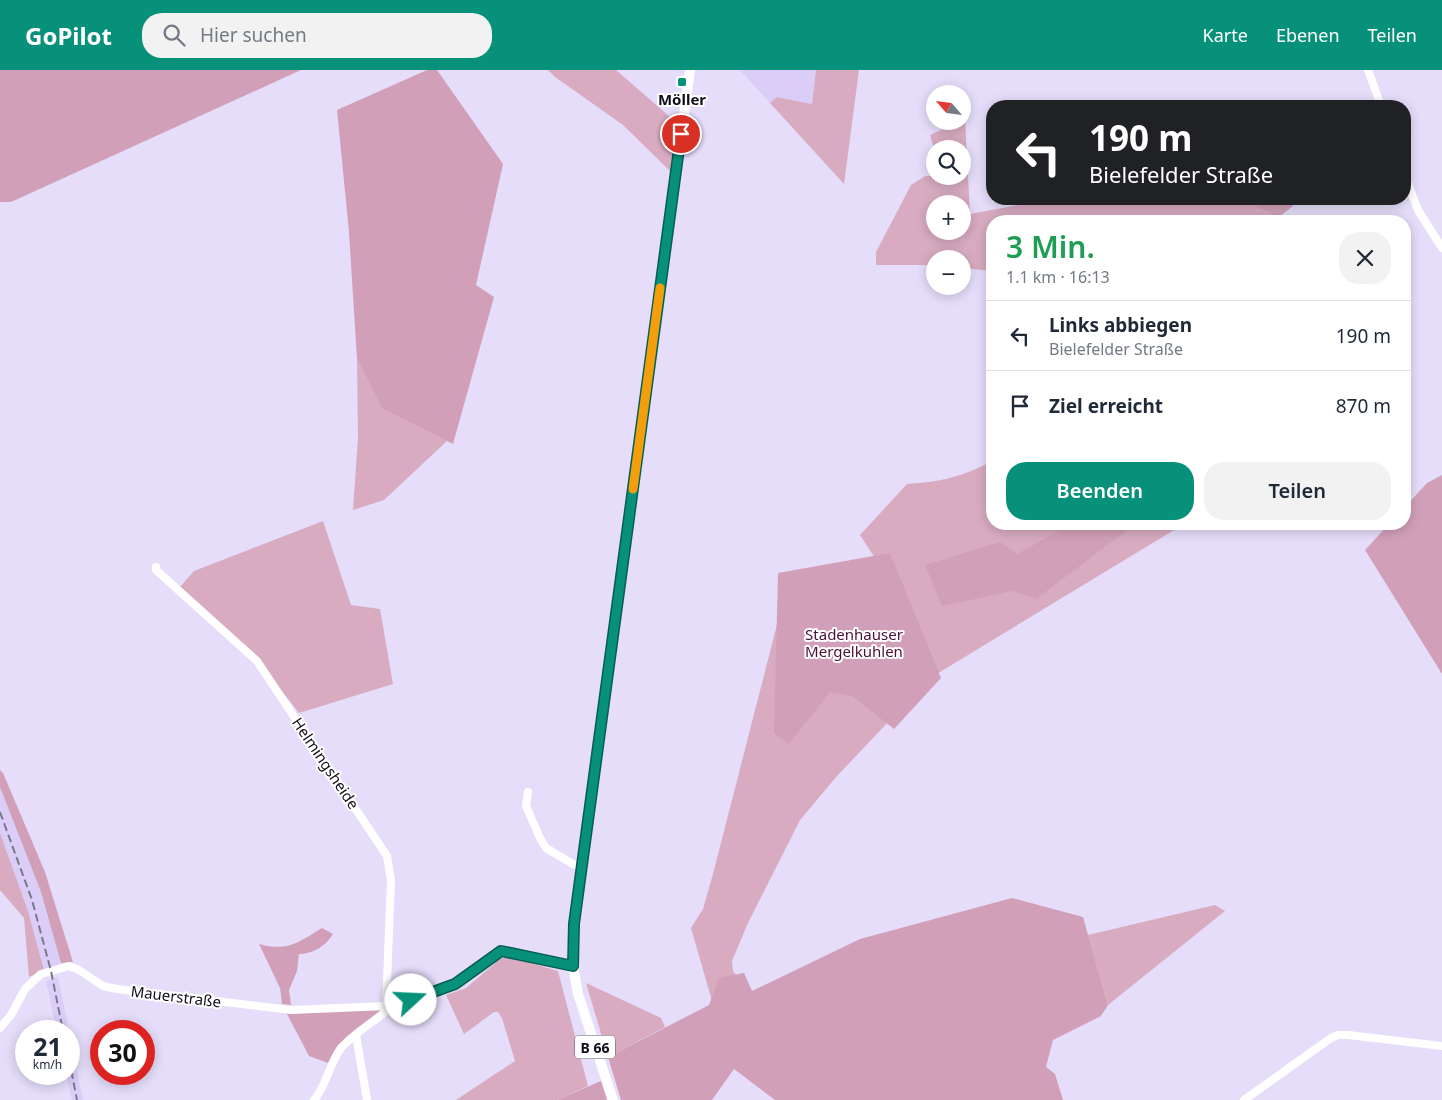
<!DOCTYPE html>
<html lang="de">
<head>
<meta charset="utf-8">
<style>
  body { margin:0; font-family:"Noto Sans",sans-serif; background:#f2f2f3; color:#1f2937; height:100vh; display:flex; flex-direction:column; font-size:19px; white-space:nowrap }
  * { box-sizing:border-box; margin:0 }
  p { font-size:16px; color:#747a83 }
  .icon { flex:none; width:28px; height:28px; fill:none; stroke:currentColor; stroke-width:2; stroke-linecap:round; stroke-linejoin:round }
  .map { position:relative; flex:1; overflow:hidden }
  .side { position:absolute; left:986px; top:145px; width:425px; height:315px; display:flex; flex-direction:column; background:#fff; border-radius:20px; box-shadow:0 2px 12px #0003 }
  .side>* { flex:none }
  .hud { position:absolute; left:986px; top:30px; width:425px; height:105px; border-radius:20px; box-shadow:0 2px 12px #0003; background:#202124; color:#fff; overflow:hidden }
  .needle { width:32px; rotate:298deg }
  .buttons { position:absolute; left:926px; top:15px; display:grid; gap:10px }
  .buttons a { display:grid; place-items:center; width:45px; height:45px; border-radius:50%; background:#fff; box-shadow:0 2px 12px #0003; font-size:25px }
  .speed { position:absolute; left:15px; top:950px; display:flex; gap:10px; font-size:25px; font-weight:700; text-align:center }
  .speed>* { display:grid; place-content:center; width:65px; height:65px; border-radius:50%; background:#fff; box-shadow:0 2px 12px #0003; line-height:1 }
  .speed small { font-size:12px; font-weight:400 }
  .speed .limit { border:8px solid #d22; background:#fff; color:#111 }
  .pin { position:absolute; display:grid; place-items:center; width:42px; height:42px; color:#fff; margin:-21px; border:2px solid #fff; border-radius:50%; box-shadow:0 1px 5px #0007 }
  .me { position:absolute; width:55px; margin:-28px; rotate:70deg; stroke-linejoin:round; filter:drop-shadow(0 0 4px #0008) }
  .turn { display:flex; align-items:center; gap:18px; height:105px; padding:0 20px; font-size:22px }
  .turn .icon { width:65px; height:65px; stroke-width:2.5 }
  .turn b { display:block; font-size:35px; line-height:42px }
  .round { display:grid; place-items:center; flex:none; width:52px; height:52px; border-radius:20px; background:#f2f2f3 }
  .summary { display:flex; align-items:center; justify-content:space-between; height:85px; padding:0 20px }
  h1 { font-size:30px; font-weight:600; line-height:38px; color:#1e9e55 }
  .action { display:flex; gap:10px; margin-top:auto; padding:10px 20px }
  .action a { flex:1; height:58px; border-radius:20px; background:#08917a; color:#fff; font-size:20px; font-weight:600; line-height:58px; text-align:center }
  .action a+a { background:#f2f2f3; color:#1f2937 }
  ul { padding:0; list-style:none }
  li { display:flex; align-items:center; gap:15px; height:70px; padding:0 20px; border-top:1px solid #e0e1e3 }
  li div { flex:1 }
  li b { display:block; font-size:19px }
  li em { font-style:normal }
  header { display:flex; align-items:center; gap:30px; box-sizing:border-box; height:70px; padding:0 25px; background:#08917a; color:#fff }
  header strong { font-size:24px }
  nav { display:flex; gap:28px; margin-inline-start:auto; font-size:18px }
  .search { width:350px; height:45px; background:#f2f2f3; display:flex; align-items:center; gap:12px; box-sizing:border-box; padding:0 18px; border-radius:20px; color:#747a83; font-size:19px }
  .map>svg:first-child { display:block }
  .built { fill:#dacef9 }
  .green { fill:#d8abc1; fill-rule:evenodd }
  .forest { fill:#d1a0b8 }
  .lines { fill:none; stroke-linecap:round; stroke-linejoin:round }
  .minor { stroke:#fff; stroke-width:8 }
  .major { stroke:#fff; stroke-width:10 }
  .rail { stroke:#7d778b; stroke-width:2; stroke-dasharray:8 4; stroke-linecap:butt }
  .route-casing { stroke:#055e4f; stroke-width:12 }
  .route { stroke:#08917a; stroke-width:9 }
  .slow { stroke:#f59e0b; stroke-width:9 }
  .poi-dot { fill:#08917a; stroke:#fff; stroke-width:2 }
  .labels { text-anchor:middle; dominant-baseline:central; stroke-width:4; stroke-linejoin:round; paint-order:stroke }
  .shield { fill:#fff; stroke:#58565e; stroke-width:1 }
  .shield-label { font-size:14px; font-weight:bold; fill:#110d19 }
  .poi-label { font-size:15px; font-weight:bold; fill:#110d19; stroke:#fff }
  .park-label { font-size:15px; fill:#4a1033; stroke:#fff }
  .street-label { font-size:15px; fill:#110d19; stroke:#fff }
</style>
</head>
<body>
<header>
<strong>GoPilot</strong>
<div class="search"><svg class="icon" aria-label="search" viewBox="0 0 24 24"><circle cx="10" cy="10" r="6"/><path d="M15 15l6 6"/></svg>Hier suchen</div>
<nav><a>Karte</a><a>Ebenen</a><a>Teilen</a></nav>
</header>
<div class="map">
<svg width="1442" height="1030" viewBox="0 0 1442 1030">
  <rect width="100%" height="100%" fill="#e5ddfa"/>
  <g class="built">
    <polygon points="740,0 816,0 812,34 777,27 770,33"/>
    <polygon points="0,717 41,822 61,893 44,900 28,841 0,763"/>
    <polygon points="58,907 76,996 83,1030 72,1030 66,1004 69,1004 69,961 57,961 46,911"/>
  </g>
  <g class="green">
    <polygon points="548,0 616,0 677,53 670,101 623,55 555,7"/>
    <polygon points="816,0 859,0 844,114 770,33 777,27 812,34"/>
    <path d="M965,49l5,95 81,-15h242l4,4 -15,8 -11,10h-279v50l-29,-3 -1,-9h-27v9v-3h-59v-13l35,-67 14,-9h37v-27h-27v3l-5,-17zM935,134h27v27h-27z"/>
    <polygon points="357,289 382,339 447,371 384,430 353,440 358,367"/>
    <path d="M992,391v63h192l-254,154 -93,98 -37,44 -52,103 -16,38 1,10 13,18 -34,12 -21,-73 12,-19 10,-35 77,-300 85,-16 -15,-23 47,-51c34,-2 55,-7 85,-23z"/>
    <polygon points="323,451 351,535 380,539 393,614 299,643 258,590 179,518 194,501"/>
    <polygon points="0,763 28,841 44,900 29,907 24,848 0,820"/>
    <polygon points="1215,835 1225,841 1108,935 1088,865"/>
    <polygon points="509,887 558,901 588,1016 557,1030 456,1030 515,991 502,948 498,942 494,942 464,964 446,925 466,918 500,889"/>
    <polygon points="586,913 661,948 665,957 608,987"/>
  </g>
  <g class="forest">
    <polygon points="0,0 301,0 11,132 0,132"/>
    <polygon points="427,0 437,0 503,94 476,215 494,227 453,374 382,339 357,289 349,162 337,40"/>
    <polygon points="1247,129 1290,129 1293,136 1279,147 1258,137"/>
    <polygon points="1442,405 1442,604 1365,480 1389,454 1405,454 1405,437 1427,413"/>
    <polygon points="1071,454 1132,454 1129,459 1036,529 1013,521 942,536 925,495 1000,472 1017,484"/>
    <polygon points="890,483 941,608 894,659 852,626 830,622 789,674 774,663 778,503"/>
    <polygon points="0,700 3,703 45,802 73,892 61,893 41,822 0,717"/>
    <polygon points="1012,828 1083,847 1108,935 1101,946 1053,970 1046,997 1055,1004 1063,1030 775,1030 734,999 712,1030 621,1030 608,987 709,935 719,908 744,903 752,921 860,869"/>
    <path d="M322,858l11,6c-7,12 -20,20 -34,20l-2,17 -8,19 2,15 -9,-1 -2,-16 -21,-44c28,8 40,-2 63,-16z"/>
    <polygon points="381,939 380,942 338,975 328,993 309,986 286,942"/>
    <polygon points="601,1011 607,1030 557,1030"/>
  </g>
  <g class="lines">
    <g class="minor">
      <polyline points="1368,0 1381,36"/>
      <polyline points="1405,106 1418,140 1442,178"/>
      <path d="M156,497v3l101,91 130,195 4,24 -5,126 -2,7c-14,11 -32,22 -43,35 -12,16 -14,37 -27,52"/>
      <polyline points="528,722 526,736 540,768 546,778 573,794 581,796"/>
      <polyline points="0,958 11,945 25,919 41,904 69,896 79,900 103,916 117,919 291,940 386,936 396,935 455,914 501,881 573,896"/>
      <polyline points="356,965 367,1030"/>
      <polyline points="1244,1030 1331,968 1338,965 1348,965 1442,976"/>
    </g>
    <polyline class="major" points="613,1030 578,924 573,896 574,854 690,0"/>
    <g class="rail">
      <polyline points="0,742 32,830 51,901 63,961"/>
      <polyline points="69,989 77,1030"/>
    </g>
  </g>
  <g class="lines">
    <g class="route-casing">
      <polyline id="route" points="411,930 455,914 501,881 573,896 574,854 681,64"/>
    </g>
    <use href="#route" class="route"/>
    <polyline class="slow" points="633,419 660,218"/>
  </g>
  <rect class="poi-dot" x="677" y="7" width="10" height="10" rx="2.5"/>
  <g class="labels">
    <rect class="shield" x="575" y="965.5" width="40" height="23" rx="4"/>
    <g class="shield-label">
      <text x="595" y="977">B 66</text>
    </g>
    <g class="poi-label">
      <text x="682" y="29">Möller</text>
    </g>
    <g class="park-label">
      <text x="854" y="564">Stadenhauser<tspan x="854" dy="17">Mergelkuhlen</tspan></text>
    </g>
    <g class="street-label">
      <text transform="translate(326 693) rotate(56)">Helmingsheide</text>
      <text transform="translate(176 926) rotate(7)">Mauerstraße</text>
    </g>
  </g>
</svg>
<div class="buttons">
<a><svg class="needle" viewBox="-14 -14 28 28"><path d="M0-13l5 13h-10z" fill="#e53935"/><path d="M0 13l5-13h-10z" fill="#747a83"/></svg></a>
<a><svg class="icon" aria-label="search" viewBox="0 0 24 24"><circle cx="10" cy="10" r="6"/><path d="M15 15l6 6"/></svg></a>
<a>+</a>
<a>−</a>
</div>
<div class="speed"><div>21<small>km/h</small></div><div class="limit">30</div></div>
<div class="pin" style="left:681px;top:64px;background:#d93025"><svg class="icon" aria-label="arrive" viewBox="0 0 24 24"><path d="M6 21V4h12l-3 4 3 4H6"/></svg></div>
<svg class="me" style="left:411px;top:930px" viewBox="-20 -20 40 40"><circle r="19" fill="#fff"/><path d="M0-13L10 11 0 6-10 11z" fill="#08917a"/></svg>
<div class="hud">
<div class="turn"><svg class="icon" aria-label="left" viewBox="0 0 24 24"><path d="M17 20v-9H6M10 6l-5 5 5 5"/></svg><div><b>190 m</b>Bielefelder Straße</div></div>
</div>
<section class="side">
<div class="summary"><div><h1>3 Min.</h1><p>1.1 km · 16:13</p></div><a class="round"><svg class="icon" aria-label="close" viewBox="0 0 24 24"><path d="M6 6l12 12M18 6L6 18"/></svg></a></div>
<ul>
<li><svg class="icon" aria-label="left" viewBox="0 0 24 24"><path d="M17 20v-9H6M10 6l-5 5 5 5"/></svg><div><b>Links abbiegen</b><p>Bielefelder Straße</p></div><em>190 m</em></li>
<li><svg class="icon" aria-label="arrive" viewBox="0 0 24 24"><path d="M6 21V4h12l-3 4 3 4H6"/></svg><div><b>Ziel erreicht</b></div><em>870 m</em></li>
</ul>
<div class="action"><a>Beenden</a><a>Teilen</a></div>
</section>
</div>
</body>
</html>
